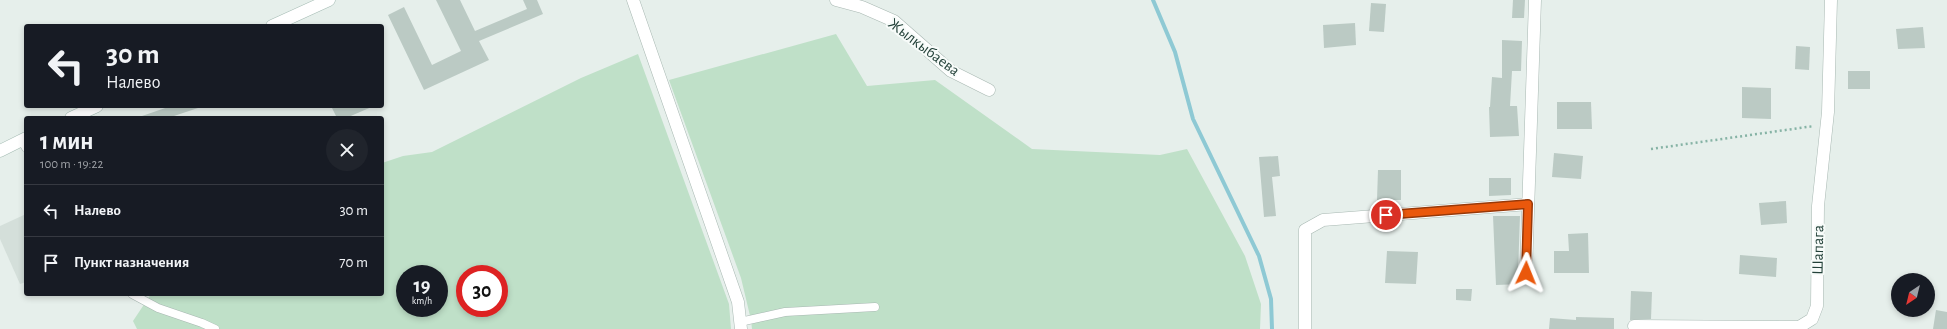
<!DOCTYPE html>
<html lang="ru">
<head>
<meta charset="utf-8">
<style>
  body { margin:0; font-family:"Alegreya Sans",sans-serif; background:#20242c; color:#f1f3f6; height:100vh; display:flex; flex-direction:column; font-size:15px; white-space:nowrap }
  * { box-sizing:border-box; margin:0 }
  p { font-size:13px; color:#9ea1a6 }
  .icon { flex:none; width:22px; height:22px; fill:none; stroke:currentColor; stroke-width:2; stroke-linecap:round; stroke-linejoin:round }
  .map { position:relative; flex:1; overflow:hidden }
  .sheet { position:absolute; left:24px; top:116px; width:360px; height:180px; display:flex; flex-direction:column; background:#171b24; border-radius:4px; box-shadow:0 2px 6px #0003 }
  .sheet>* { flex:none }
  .guide { position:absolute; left:24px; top:24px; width:360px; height:84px; border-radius:4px; box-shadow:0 2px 6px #0003; background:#171b24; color:#f1f3f6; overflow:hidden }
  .needle { width:26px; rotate:215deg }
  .tools { position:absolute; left:1891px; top:273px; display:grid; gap:8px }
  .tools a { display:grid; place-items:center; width:44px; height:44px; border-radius:50%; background:#171b24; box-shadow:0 2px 6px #0003; font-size:20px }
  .speed { position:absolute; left:396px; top:265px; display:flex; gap:8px; font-size:20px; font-weight:700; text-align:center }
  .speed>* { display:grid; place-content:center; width:52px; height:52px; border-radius:50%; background:#171b24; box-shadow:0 2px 6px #0003; line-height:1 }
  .speed small { font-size:10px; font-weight:400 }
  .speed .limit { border:6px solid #d22; background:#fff; color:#111 }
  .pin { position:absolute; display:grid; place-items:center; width:34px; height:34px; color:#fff; margin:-17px; border:2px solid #fff; border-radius:50%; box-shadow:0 1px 4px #0007 }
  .me { position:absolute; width:44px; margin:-22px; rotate:2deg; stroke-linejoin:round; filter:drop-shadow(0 0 3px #0008) }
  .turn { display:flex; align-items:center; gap:14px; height:84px; padding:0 16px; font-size:18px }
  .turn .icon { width:52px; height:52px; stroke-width:2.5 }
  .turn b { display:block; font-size:28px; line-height:34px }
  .round { display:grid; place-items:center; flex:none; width:42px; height:42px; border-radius:21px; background:#20242c }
  .head { display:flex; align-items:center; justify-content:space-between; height:68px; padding:0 16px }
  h1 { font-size:24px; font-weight:600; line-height:30px }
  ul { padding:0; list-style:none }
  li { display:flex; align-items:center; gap:12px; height:52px; padding:0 16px; border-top:1px solid #363941 }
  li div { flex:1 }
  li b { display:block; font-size:15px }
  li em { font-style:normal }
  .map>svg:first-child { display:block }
  .built { fill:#d4dfda }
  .green { fill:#bfe0c8; fill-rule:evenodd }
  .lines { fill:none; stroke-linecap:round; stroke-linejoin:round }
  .stream { stroke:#8ec9d4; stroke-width:4 }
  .building { fill:#bbcac4 }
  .lane-casing { stroke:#a8b8b2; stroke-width:9 }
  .street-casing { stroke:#a8b8b2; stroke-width:13 }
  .secondary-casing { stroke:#a4bbb3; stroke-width:13 }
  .path { stroke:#86b3a5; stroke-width:2.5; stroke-dasharray:2 3; stroke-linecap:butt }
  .lane { stroke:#fff; stroke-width:8 }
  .street { stroke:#fff; stroke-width:12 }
  .secondary { stroke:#fff; stroke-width:12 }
  .route-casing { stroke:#983908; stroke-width:10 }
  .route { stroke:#ea580c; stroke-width:7 }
  .labels { text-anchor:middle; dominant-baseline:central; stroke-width:4; stroke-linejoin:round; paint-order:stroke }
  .street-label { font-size:16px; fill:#24423a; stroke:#f7fbf9 }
</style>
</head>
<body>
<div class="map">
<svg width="1947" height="329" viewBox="0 0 1947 329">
  <rect width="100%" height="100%" fill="#e6efeb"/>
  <polygon class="built" points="26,214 26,282 20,284 0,239 0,226"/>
  <g class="green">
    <polygon points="836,34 867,86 935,80 1032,149 1160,155 1187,149 1245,256 1261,304 1260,329 752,329 751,320 741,278 669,80"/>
    <path d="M638,54l91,250 2,25h-594l-4,-8 18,-27h231v-131l21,-7 29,-4 149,-74zM405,274h34v34h-34zM465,274h34v34h-34z"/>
  </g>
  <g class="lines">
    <polyline class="stream" points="1153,0 1175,52 1193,119 1259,256 1271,299 1272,329"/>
  </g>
  <g class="building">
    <polygon points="436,0 460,0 475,31 527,9 523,0 537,0 543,14 479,41 489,60 424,90 388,15 404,7 432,65 461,51"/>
    <polygon points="1513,0 1525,0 1524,18 1512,18"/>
    <polygon points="1371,3 1386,4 1384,32 1369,31"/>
    <polygon points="1355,23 1356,45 1324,48 1323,25"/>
    <polygon points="1923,27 1925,48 1898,49 1896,29"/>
    <polygon points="1502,40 1522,41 1521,71 1512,71 1510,106 1517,106 1519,136 1490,137 1489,107 1490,107 1492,77 1502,78"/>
    <polygon points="1796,46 1810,47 1809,70 1795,69"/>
    <rect x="1848" y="71" width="22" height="18"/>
    <polygon points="1742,87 1771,88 1771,119 1742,118"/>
    <polygon points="1557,102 1591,102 1592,129 1557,129"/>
    <polygon points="171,106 197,106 198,108 168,118 142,118 142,116"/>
    <polygon points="331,106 374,106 346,118 337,118"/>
    <polygon points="1554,153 1583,156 1581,179 1552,177"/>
    <polygon points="1278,156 1280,176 1272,177 1276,216 1264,217 1259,157"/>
    <polygon points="1378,170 1401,170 1401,200 1377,200"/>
    <polygon points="1489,178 1511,178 1511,195 1489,196"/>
    <polygon points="1786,201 1787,223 1761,225 1759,203"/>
    <polygon points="1493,216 1520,216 1518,273 1522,284 1496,285"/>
    <polygon points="1588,233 1589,273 1554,273 1554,251 1569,251 1568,234"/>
    <polygon points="1387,251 1418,252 1416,284 1385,283"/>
    <polygon points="1740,255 1777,258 1776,277 1739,274"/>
    <polygon points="1456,289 1472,289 1471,301 1456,300"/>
    <polygon points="1631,291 1652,292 1651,319 1630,320"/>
    <polygon points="1936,310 1947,312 1947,329 1933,329"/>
    <polygon points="1576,317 1614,318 1614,329 1549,329 1550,318 1576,320"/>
  </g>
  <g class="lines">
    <g class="lane-casing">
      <g id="lane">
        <polyline points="22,141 26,148"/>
        <polyline points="132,294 158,308 202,323 215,329"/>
        <polyline points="740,322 785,312 875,307"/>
      </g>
    </g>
    <g class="street-casing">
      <g id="street">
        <polyline points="633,0 738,302 741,329"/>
        <polyline points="836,0 862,7 894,21 951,71 989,90"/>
        <polyline points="1526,273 1535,0"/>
        <polyline points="1634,326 1799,327 1812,319 1817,306 1818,206 1828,112 1831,0"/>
        <polyline points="1305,329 1305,230 1323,220 1528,204"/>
      </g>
    </g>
    <g class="secondary-casing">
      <g id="secondary">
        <polyline points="272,26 329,0"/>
        <polyline points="71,118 97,106"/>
        <polyline points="0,151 26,138"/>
      </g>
    </g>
    <polyline class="path" points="1651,149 1814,126"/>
    <use href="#lane" class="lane"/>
    <use href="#street" class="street"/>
    <use href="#secondary" class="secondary"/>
  </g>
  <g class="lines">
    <g class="route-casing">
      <polyline id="route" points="1386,215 1528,204 1526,273"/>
    </g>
    <use href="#route" class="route"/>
  </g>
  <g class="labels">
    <g class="street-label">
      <text transform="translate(924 47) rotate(37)">Жылкыбаева</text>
      <text transform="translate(1818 250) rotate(-89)">Шапага</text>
    </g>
  </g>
</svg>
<div class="tools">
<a><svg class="needle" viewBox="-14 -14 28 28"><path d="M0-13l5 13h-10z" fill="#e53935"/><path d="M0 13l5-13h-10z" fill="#9ea1a6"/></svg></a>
</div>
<div class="speed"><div>19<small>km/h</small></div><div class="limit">30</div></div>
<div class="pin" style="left:1386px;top:215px;background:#d93025"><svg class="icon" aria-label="arrive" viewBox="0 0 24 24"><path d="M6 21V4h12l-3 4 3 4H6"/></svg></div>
<svg class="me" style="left:1526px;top:273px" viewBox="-20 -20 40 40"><path d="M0-17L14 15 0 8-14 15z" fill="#ea580c" stroke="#fff" stroke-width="4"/></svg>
<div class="guide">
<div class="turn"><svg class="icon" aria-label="left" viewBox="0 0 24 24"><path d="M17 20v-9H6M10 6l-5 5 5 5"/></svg><div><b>30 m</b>Налево</div></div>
</div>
<section class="sheet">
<div class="head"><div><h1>1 мин</h1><p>100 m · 19:22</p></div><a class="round"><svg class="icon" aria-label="close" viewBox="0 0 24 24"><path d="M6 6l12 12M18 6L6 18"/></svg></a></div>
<ul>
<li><svg class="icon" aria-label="left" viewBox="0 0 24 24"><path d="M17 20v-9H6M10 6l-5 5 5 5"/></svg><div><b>Налево</b></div><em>30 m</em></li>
<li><svg class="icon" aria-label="arrive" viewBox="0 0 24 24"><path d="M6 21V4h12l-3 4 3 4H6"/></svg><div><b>Пункт назначения</b></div><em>70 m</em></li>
</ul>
</section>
</div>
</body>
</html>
